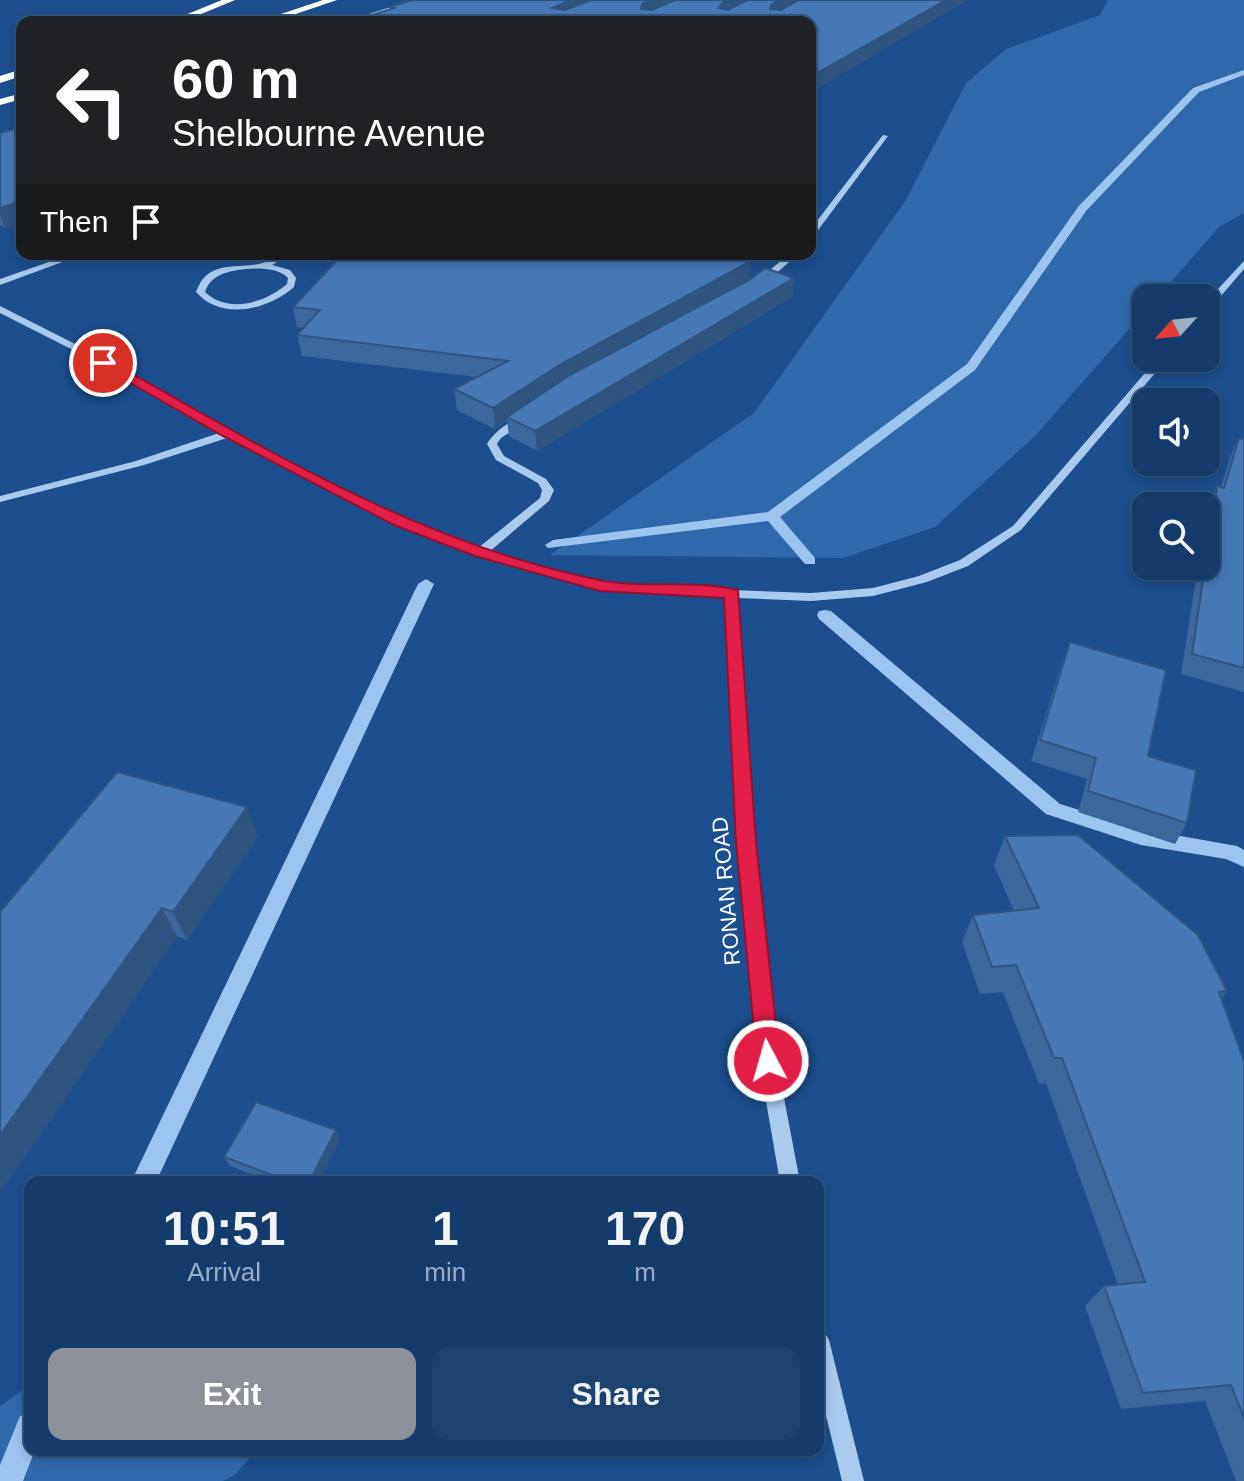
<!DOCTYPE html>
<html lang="en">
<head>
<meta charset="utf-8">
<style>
  body { margin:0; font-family:Helvetica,sans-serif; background:#1d4271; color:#f1f3f6; height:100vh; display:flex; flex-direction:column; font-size:30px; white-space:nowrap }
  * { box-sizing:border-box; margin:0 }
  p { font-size:26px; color:#9dadc1 }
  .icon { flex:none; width:44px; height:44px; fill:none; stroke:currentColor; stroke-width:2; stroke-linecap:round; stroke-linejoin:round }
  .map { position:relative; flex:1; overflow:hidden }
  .details { position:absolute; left:24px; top:1176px; width:800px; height:280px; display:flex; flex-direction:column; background:#143b6b; border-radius:16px; box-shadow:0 4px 12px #0003,0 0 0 2px #33557e }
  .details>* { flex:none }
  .banner { position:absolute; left:16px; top:16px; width:800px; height:244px; border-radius:16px; box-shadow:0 4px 12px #0003,0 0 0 2px #33557e; background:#202124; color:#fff; overflow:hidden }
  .needle { width:52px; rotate:243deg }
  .tools { position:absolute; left:1132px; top:284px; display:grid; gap:16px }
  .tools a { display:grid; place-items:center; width:88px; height:88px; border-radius:16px; background:#143b6b; box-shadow:0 4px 12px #0003,0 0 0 2px #33557e; font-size:40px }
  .pin { position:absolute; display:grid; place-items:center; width:68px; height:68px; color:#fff; margin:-34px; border:4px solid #fff; border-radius:50%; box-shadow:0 2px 8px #0007 }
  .me { position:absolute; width:88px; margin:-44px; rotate:354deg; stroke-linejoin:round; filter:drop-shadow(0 0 6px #0008) }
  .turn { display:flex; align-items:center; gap:28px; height:168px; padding:0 24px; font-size:36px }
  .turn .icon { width:104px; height:104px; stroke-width:2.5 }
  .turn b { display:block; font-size:56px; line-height:68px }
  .then { display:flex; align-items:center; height:76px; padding:0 24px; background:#0003; gap:16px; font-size:30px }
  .eta { display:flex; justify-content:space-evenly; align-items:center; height:136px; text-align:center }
  .eta b { font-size:48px; font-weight:600; line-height:56px }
  .cta { display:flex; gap:16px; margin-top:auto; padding:16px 24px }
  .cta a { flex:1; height:92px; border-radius:16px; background:#8c9099; color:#fff; font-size:32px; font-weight:600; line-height:92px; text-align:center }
  .cta a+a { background:#1d4271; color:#f1f3f6 }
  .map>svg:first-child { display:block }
  .green { fill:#2e69ad }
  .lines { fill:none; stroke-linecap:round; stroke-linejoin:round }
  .stream { fill:#9cc4f0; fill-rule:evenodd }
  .minor { fill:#a9c9ee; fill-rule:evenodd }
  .highway { fill:#fff; fill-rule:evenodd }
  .wall { fill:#3a679d }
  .shaded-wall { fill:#305480 }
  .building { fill:#4478b7; stroke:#305480; stroke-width:2 }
  .route { fill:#e11d48; stroke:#92132f; stroke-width:2 }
  .labels { text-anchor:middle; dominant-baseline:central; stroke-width:8; stroke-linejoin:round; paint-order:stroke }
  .street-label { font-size:22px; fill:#fff; stroke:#1b4f8f }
</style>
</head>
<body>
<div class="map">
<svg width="1244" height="1481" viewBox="0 0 1244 1481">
  <rect width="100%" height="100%" fill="#1b4f8f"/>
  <g class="green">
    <polygon points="1108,0 1244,0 1244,213 1219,227 1157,298 1146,298 1146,310 1035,436 935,527 843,558 550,555 754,413 906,200 966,83 1006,49 1100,15"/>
    <polygon points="30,1385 30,1450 256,1450 235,1475 223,1481 0,1481 0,1406"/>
  </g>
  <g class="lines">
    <g class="stream">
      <polygon points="1244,70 1244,75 1199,92 1086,211 975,370 780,517 815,558 815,564 805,564 768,521 548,548 545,545 553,540 768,512 967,364 1078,207 1193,88"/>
      <polygon points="426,579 434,584 156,1182 131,1182 418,584"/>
      <polygon points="825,610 831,611 1060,804 1141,829 1237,846 1244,850 1244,867 1226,859 1141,845 1046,814 819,619 817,615 819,611"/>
      <polygon points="30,1412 30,1450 35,1450 23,1481 0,1481 0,1465 20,1416"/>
    </g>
    <g class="minor">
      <polygon points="412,0 420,0 354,22 345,22"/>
      <polygon points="883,135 888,136 813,237 810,237 810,230"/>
      <polygon points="72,254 84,254 0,285 0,279"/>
      <path d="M281,254h10l-19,11 18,5 6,8 -2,9c-26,23 -73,34 -98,5 12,-34 41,-22 67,-29 6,-2 12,-6 18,-9zM246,269c14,-1 32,-1 42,9l-1,6c-22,19 -59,30 -82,8 6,-18 24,-21 41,-23z"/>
      <polygon points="789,254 798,254 764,284 758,284 758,280"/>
      <polygon points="1244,261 1244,269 1209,310 1206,311 1206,302"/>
      <path d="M0,306l81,41 151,85 171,88 75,28 62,-50 2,-8 -4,-7 -42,-23 -9,-16c7,-12 24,-26 39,-26v4l-25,16 -4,6 7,12 42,23 8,11 -5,11 -60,51 111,30 132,8 79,3 62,-5 46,-12 41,-16 53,-34 145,-168h10l-147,172 -53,36 -41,16 -54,14 -62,5 -73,-3 16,244 23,219 23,121h-20l-21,-121 -21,-219 -12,-244 -126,-8 -124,-34 -81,-32 -168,-86 -83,27 -144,37v-6l136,-35 83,-28 -144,-82 -75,-38z"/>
      <polygon points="818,1329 825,1333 829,1340 864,1481 842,1481 818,1383"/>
    </g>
    <g class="highway">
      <polygon points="222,0 235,0 182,22 168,22"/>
      <polygon points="323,0 337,0 272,22 257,22"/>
      <polygon points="22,69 22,76 0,83 0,76"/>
      <polygon points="22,93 22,99 0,105 0,99"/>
    </g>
  </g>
  <g class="wall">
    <polygon points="22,127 22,222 5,228 0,225 0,133"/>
    <polygon points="794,278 792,297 537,451 509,436 507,421 495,429 457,410 454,389 476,377 302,356 297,335 304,328 297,327 293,307"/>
    <polygon points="1239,438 1244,439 1244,692 1181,674 1198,566 1206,566 1206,519 1208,506 1217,486 1221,487 1230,457"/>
    <polygon points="1070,642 1148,756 1187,823 1175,844 1078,812 1087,779 1031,761 1062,663"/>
    <polygon points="258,836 187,940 177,936 0,1192 0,912"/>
    <polygon points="1005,836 1227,991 1221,999 1244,1061 1244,1481 1236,1481 1205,1401 1121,1409 1085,1306 1104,1286 1118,1285 1046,1083 1039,1084 1003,992 980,994 962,942 973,915 1014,911 994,865"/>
    <polygon points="340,1139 317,1182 273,1182 230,1166 224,1157"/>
  </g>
  <g class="shaded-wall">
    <polygon points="571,0 605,0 554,22 552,8"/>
    <polygon points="652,0 685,0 642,19 641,9 642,4"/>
    <polygon points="724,0 753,0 724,13 719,8"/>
    <polygon points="779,0 804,0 770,19 771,5"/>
    <polygon points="946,0 968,0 810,93 810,77"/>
    <polygon points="22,201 22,222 5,228 0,215 0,208"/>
    <polygon points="751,261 750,281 507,417 507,421 495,429 493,408 561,364"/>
    <polygon points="794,278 792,297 537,451 535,431"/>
    <polygon points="247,807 258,836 187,940 173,912"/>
    <polygon points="162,908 177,936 0,1192 0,1135"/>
    <polygon points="336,1130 340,1139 317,1182 309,1182"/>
  </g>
  <g class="building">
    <polygon points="412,0 571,0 552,8 565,10 591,0 652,0 642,4 641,9 652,10 675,0 724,0 719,8 728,10 747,0 779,0 771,5 770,9 781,10 799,0 946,0 810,77 810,22 350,22 394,8 389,7"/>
    <polygon points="22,127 22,201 0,208 0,133"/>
    <polygon points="343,254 731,254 751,261 561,364 493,408 454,389 508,361 297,335 320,310 293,307"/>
    <polygon points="765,268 794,278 535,431 507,417 570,375 751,279"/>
    <polygon points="1239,438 1244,439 1244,668 1192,654 1205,566 1206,566 1217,486 1224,488"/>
    <polygon points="1070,642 1166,670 1148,756 1196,770 1187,823 1088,791 1096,758 1040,740"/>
    <polygon points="117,772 247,807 173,912 162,908 0,1135 0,912"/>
    <polygon points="1078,835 1198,935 1227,991 1219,992 1244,1061 1244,1418 1231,1385 1143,1393 1104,1286 1145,1282 1062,1058 1054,1058 1016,965 992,967 973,915 1039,908 1005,836"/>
    <polygon points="256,1102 336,1130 309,1182 291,1182 224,1157"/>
  </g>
  <path class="route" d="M99,360h9c155,88 313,184 491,220 45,9 94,-1 139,10l18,252 24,219 -4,8 -8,3 -8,-3 -3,-8 -21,-219 -12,-244 -124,-7 -125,-35 -81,-31 -171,-89 -124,-71z"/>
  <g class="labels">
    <g class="street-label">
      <text transform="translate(726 891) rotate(-95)">RONAN ROAD</text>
    </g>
  </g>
</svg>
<div class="tools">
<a><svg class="needle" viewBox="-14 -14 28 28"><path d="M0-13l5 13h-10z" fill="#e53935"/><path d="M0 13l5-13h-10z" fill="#9dadc1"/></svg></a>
<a><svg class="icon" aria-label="sound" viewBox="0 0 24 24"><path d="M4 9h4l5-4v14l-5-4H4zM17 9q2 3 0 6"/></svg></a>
<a><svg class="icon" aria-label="search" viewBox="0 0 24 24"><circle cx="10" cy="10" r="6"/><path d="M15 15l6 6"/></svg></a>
</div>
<div class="pin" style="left:103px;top:363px;background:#d93025"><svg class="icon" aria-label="arrive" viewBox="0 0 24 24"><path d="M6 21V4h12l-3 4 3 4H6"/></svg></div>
<svg class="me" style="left:768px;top:1061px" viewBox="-20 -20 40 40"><circle r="17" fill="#e11d48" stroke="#fff" stroke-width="3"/><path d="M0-11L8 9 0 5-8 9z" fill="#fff"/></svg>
<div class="banner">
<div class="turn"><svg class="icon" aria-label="left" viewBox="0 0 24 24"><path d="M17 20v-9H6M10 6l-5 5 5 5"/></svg><div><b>60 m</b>Shelbourne Avenue</div></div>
<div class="then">Then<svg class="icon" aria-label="arrive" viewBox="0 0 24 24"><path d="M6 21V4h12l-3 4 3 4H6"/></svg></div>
</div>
<section class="details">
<div class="eta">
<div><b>10:51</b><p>Arrival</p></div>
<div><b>1</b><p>min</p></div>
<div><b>170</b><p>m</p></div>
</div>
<div class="cta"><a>Exit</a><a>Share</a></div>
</section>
</div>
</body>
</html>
